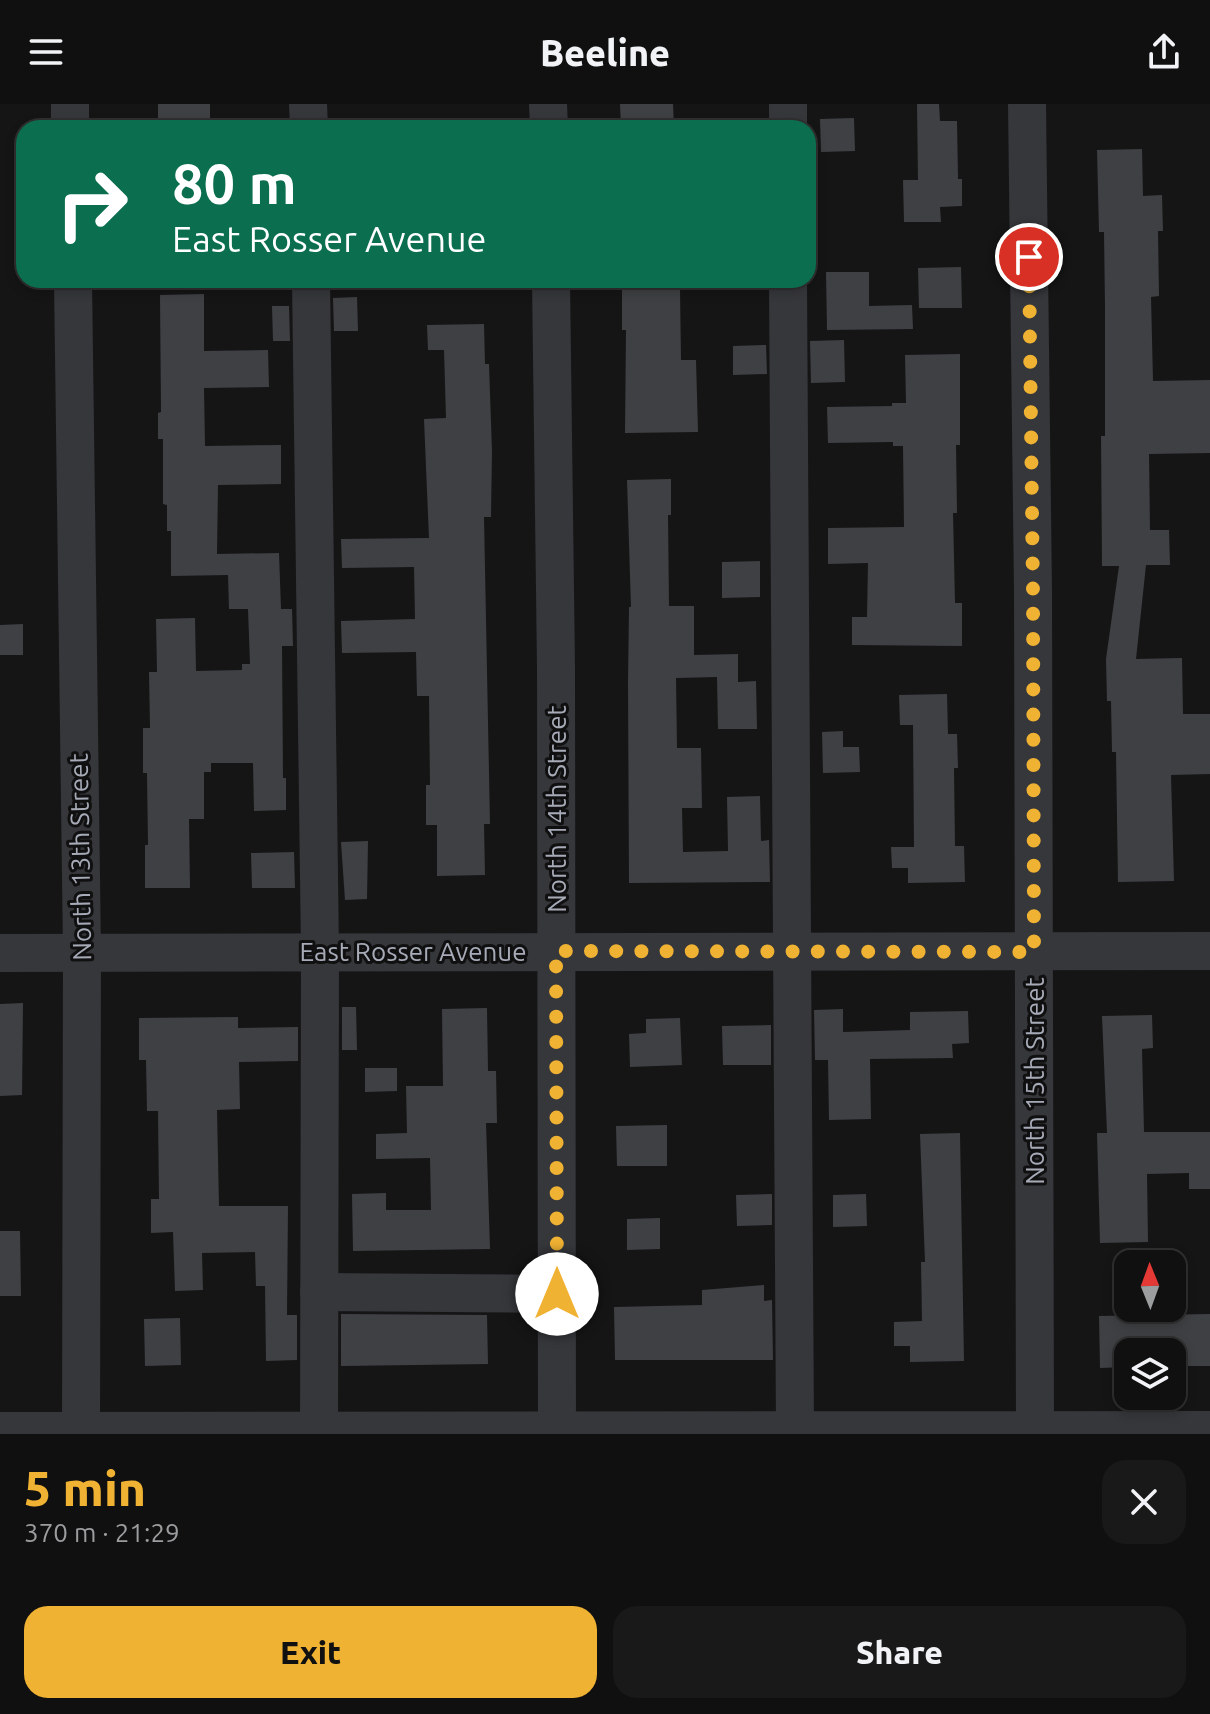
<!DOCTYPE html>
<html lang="en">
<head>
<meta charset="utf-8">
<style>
  body { margin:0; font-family:Ubuntu,sans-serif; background:#191919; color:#f1f3f6; height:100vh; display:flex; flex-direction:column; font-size:30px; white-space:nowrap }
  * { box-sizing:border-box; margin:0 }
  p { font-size:26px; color:#9c9d9f }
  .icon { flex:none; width:44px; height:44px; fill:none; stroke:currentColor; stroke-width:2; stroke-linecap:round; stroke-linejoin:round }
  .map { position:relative; height:1330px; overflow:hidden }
  .side { display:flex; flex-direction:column; background:#101010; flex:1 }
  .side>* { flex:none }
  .top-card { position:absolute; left:16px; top:16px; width:800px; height:168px; border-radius:24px; box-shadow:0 4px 12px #0003,0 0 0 2px #303030; background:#0b6e4f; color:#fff; overflow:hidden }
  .needle { width:52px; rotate:359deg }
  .fabs { position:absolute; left:1114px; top:1146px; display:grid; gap:16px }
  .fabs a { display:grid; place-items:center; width:72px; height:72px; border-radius:16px; background:#101010; box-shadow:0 4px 12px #0003,0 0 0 2px #303030; font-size:40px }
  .pin { position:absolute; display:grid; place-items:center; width:68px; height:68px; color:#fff; margin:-34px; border:4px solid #fff; border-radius:50%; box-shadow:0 2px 8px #0007 }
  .me { position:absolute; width:88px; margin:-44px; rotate:0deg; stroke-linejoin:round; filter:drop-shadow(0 0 6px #0008) }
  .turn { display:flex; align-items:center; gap:28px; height:168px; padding:0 24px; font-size:36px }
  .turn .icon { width:104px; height:104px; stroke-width:2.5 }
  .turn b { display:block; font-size:56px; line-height:68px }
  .round { display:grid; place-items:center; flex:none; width:84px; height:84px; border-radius:24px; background:#191919 }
  .overview { display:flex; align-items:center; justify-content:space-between; height:136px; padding:0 24px }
  h1 { font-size:48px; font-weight:800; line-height:60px; color:#f0b233 }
  .primary-button { display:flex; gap:16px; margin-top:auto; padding:16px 24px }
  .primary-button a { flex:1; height:92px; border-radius:24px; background:#f0b233; color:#111; font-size:32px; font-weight:800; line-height:92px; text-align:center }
  .primary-button a+a { background:#191919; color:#f1f3f6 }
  header { display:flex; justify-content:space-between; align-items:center; height:104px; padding:0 24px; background:#101010; font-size:36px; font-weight:800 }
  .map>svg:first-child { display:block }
  .building { fill:#3f4043 }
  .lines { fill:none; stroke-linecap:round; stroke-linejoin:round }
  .minor { stroke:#36373b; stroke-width:38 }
  .route { stroke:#f0b233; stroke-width:14; stroke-dasharray:0 25.2 }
  .labels { text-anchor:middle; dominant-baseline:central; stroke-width:6; stroke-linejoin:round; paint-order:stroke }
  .street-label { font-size:26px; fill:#a7abb7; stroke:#101011 }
</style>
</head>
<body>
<header><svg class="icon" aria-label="menu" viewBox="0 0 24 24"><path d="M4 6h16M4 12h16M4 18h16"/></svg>Beeline<svg class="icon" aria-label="share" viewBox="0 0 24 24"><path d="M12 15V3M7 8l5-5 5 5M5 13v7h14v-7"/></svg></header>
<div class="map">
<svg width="1210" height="1330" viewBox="0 0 1210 1330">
  <rect width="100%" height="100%" fill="#151516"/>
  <g class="building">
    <rect x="158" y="0" width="52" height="24"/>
    <polygon points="620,0 673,0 674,24 621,24"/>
    <polygon points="917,0 939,0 940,17 957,17 958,75 962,75 962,102 940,103 941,118 904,118 903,76 918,76"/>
    <polygon points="854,14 855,47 821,48 820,15"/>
    <polygon points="1142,45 1143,92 1162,91 1163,127 1158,127 1159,192 1151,193 1153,277 1210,276 1210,349 1149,350 1150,426 1169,426 1170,461 1146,461 1136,555 1182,554 1183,610 1210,610 1210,670 1171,671 1174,777 1118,778 1116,648 1112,648 1111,597 1107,597 1106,555 1119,462 1102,462 1101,332 1105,332 1105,203 1104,128 1099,128 1097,46"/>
    <polygon points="961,163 962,204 919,204 918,164"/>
    <polygon points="826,168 869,168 869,202 912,201 913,225 827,226"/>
    <polygon points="680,185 681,256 696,256 698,328 625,329 626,226 622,226 622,186"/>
    <polygon points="204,190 204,247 268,246 269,283 204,284 205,342 281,341 281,380 218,381 217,450 279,449 281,505 292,505 293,542 282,542 283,674 286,674 286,706 254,707 253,659 211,659 211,668 204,668 204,715 189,715 190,784 145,784 145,741 148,741 147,669 143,669 143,624 150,624 149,568 157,568 156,515 195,514 196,567 242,566 242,560 250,560 248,505 229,505 228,471 171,472 171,427 167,427 167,401 163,400 163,335 158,335 158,309 161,308 160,191"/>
    <polygon points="357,193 358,227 334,227 333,194"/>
    <polygon points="272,202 289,202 290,237 273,237"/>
    <polygon points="484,220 485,260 489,260 492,348 491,413 484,413 490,720 484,720 485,771 437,772 437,721 426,721 426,681 430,681 429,592 417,592 416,548 342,549 341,517 415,515 414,463 342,464 341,435 429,434 424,315 446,314 444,246 428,246 427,221"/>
    <polygon points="844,236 845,278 811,279 810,237"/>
    <polygon points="766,241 767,270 733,271 733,242"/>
    <polygon points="960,250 960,341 956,341 957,409 953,409 955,499 962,499 962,542 852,541 852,513 867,513 868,459 828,460 828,424 904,423 903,342 893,342 893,338 828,339 827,303 892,302 892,299 906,299 905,251"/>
    <polygon points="671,375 671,411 668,411 669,502 694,502 694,551 738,550 738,578 756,577 757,625 718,625 717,573 676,574 677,644 701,644 702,704 682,704 683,748 728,747 727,693 760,692 761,737 769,736 770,778 629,779 628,579 629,503 631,503 627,376"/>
    <polygon points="760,457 760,493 722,494 722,458"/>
    <polygon points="23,520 23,551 0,551 0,521"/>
    <polygon points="947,590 948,630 957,630 958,664 954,664 955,742 964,742 965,778 908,779 908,764 892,764 891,743 914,743 913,621 900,621 899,591"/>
    <polygon points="843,627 843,643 859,643 860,668 823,669 822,628"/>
    <polygon points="368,737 367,795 345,796 341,738"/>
    <polygon points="294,748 295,784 252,784 251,749"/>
    <polygon points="23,899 22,991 0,992 0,900"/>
    <polygon points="342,903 356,903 357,946 342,946"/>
    <polygon points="487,904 488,967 496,967 497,1019 486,1019 490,1145 353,1147 352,1090 386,1089 386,1106 431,1106 430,1054 376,1055 376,1030 407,1029 406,982 443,982 442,905"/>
    <polygon points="843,905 843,928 910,926 910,908 968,907 969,939 952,940 953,954 870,955 871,1015 829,1016 828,956 815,956 814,906"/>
    <polygon points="1152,911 1153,944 1142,945 1144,1028 1210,1028 1210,1085 1189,1085 1189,1069 1147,1070 1148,1138 1100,1139 1097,1029 1107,1029 1102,912"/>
    <polygon points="238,913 238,924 298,923 298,957 239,958 240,1005 217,1006 219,1102 288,1102 287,1211 297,1211 297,1256 266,1257 265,1182 256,1182 255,1148 202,1149 203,1186 175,1187 173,1128 151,1129 151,1095 159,1095 158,1007 147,1007 146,956 139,956 139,914"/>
    <polygon points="680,914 682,961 630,963 629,930 646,929 646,915"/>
    <polygon points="771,921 771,961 723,961 722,922"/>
    <polygon points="365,964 397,964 397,987 365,988"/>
    <polygon points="667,1021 667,1062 617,1062 616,1022"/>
    <polygon points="960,1029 964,1257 910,1258 910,1242 894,1242 894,1218 922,1217 921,1158 925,1158 920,1030"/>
    <polygon points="772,1090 772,1121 737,1122 736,1091"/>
    <polygon points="866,1090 867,1122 833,1123 833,1091"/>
    <polygon points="660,1114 660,1145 627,1146 627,1115"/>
    <polygon points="0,1127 20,1127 21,1192 0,1192"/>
    <polygon points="764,1181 764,1197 772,1196 773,1256 615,1256 614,1203 702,1201 702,1186"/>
    <polygon points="341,1210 487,1211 488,1260 341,1262"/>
    <polygon points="1210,1210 1210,1262 1172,1262 1172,1248 1128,1248 1128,1263 1100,1264 1099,1212"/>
    <polygon points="180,1214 181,1261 145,1262 144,1215"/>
  </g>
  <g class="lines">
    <g class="minor">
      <polyline points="70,0 70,24"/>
      <polyline points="308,0 309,24"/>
      <polyline points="548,0 549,24"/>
      <polyline points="788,0 788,24"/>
      <polyline points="1027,0 1033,488 1035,1330"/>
      <polyline points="73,176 82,848 81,1330"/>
      <polyline points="311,176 320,847 319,1330"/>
      <polyline points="551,176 556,564 557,1330"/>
      <polyline points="788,176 795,1326"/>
      <polyline points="0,849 1210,847"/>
      <polyline points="319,1188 557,1190"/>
      <polyline points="0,1327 1210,1326"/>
    </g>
  </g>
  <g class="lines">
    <polyline class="route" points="557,1190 556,847 1034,848 1033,488 1029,153"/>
  </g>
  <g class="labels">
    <g class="street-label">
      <text transform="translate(556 705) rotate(-90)">North 14th Street</text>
      <text transform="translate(80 753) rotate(-91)">North 13th Street</text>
      <text x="413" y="847">East Rosser Avenue</text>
      <text transform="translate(1034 977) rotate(-90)">North 15th Street</text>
    </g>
  </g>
</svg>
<div class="fabs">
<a><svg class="needle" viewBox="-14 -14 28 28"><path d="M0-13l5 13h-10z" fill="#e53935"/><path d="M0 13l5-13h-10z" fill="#9c9d9f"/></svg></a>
<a><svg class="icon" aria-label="layers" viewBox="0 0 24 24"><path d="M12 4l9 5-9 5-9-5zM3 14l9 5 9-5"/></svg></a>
</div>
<div class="pin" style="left:1029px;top:153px;background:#d93025"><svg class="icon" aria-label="arrive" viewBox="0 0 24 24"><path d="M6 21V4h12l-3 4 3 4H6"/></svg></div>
<svg class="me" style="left:557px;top:1190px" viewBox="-20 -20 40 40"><circle r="19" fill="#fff"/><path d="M0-13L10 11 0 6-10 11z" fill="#f0b233"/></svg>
<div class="top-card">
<div class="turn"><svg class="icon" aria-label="right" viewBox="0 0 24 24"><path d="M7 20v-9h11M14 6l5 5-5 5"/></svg><div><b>80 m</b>East Rosser Avenue</div></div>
</div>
</div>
<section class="side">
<div class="overview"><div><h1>5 min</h1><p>370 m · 21:29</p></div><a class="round"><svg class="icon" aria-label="close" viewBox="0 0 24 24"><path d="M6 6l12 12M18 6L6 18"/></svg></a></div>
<div class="primary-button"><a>Exit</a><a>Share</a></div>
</section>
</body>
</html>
